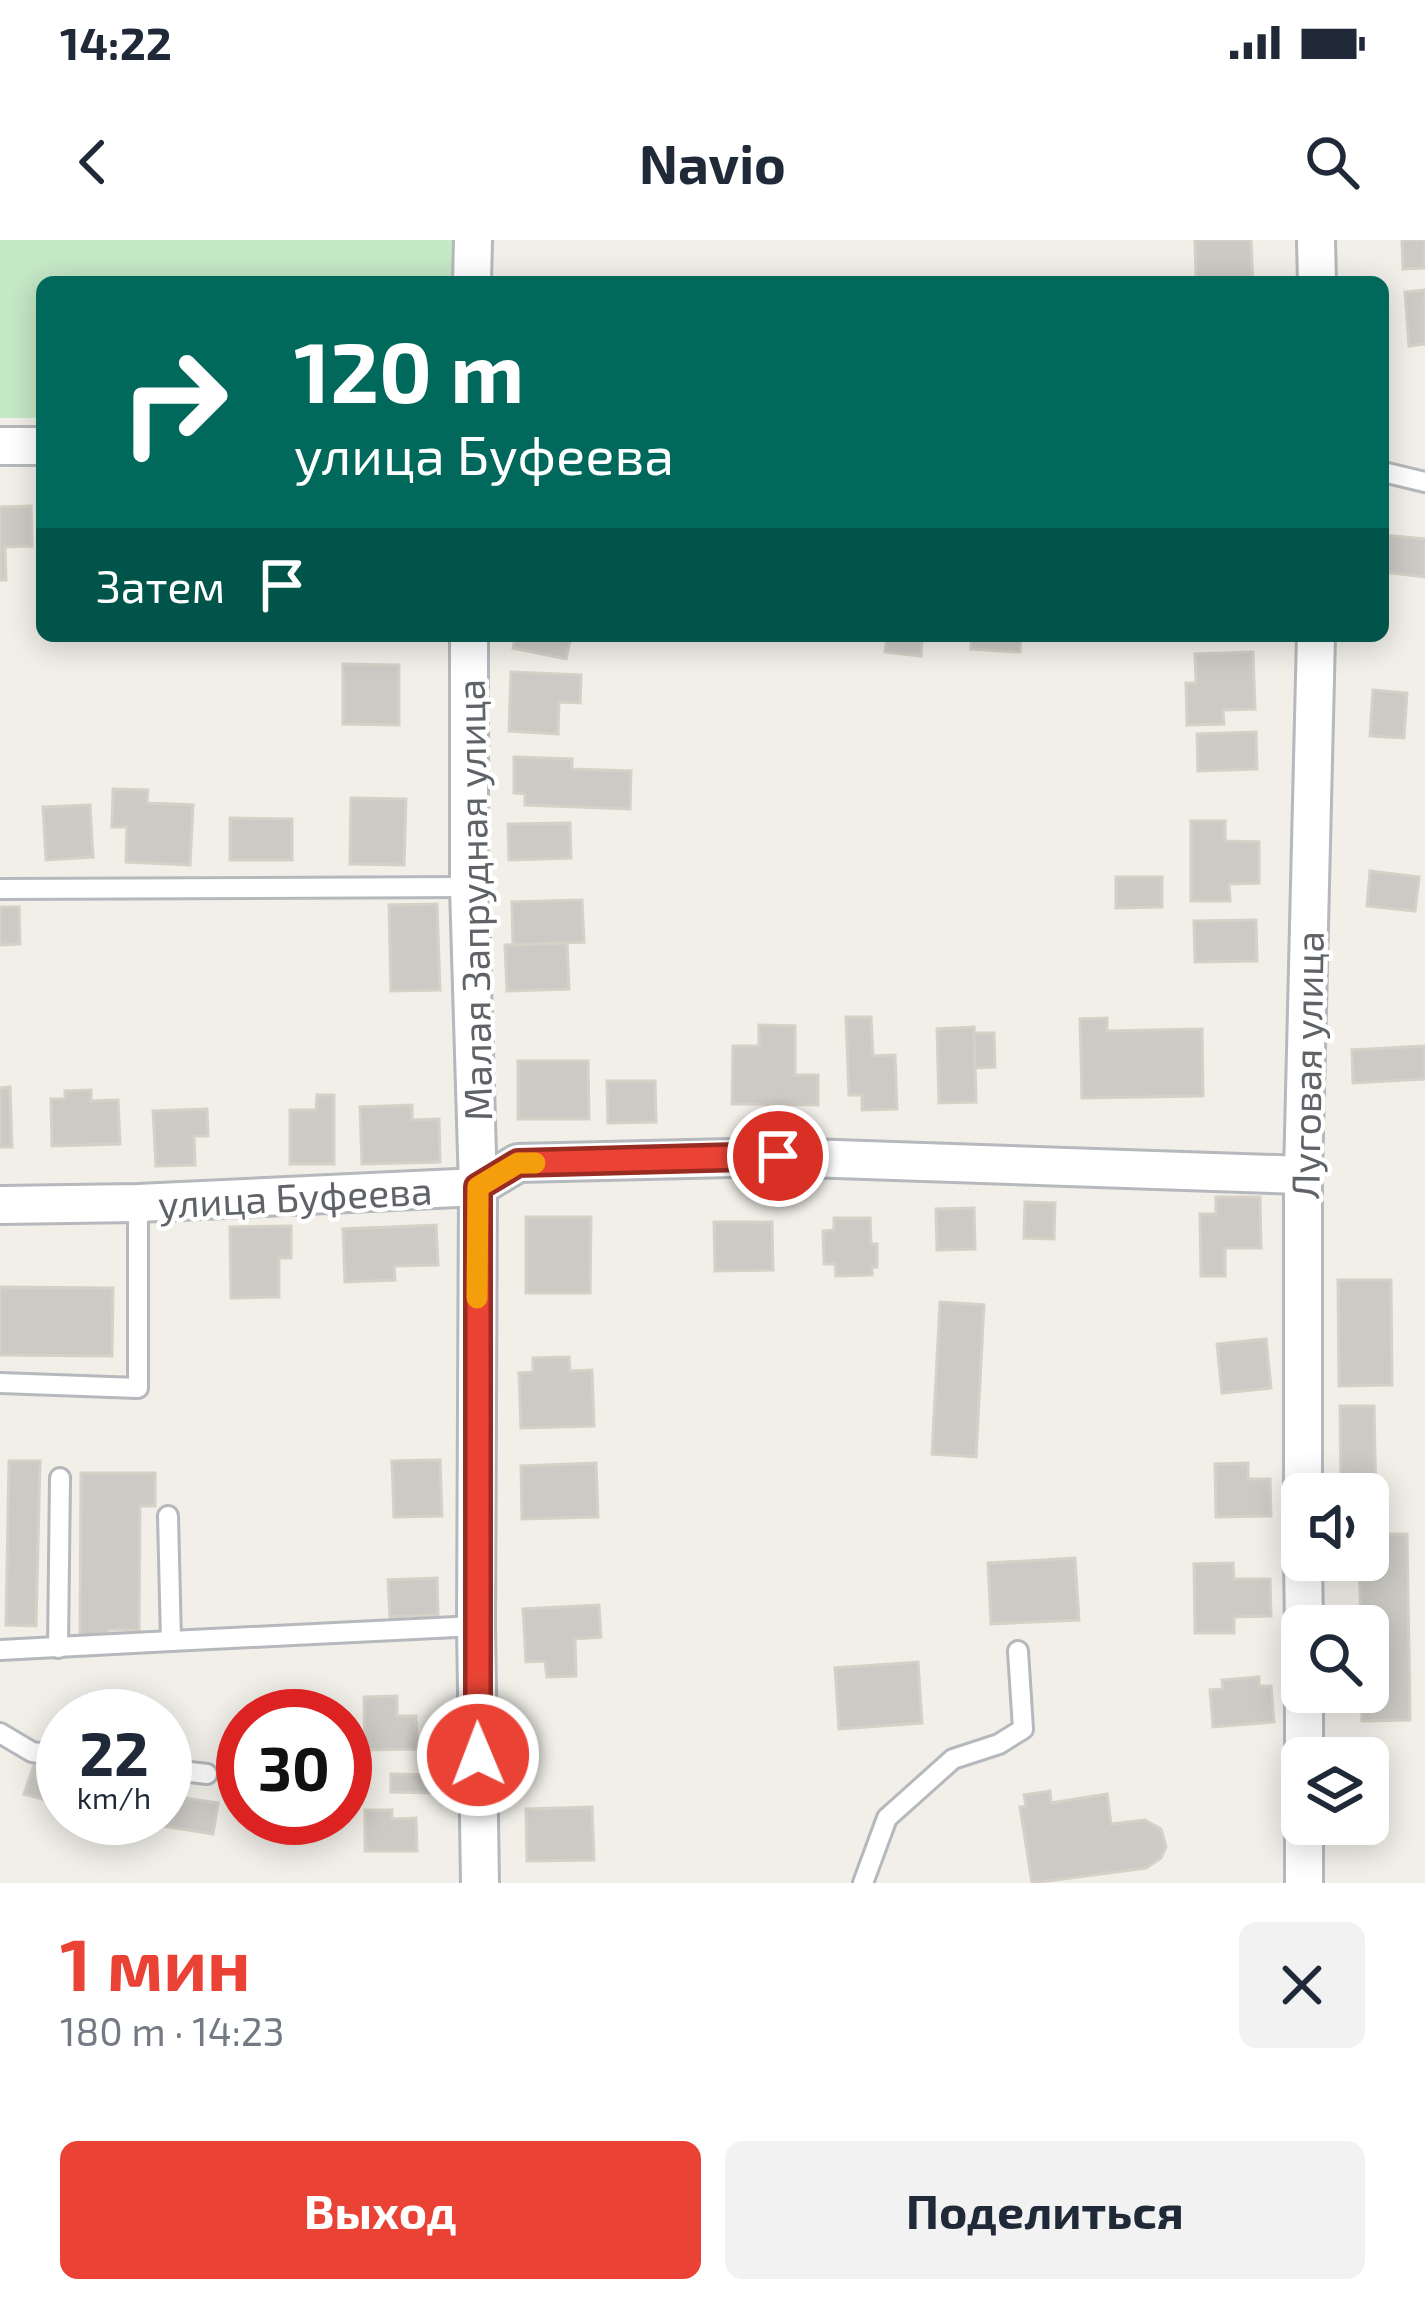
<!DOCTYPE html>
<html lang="ru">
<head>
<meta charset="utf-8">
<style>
  body { margin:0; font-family:"Exo 2",sans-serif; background:#f2f2f3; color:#1f2937; height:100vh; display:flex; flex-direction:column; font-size:45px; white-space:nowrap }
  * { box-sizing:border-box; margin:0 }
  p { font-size:39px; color:#747a83 }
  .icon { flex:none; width:66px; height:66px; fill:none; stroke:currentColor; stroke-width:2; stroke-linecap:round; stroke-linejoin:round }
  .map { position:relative; height:1643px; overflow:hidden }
  .sheet { display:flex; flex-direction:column; background:#fff; flex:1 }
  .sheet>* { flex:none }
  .guide { position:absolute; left:36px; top:36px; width:1353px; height:366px; border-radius:18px; box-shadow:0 6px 30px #0003; background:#00695c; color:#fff; overflow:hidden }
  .controls { position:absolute; left:1281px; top:1233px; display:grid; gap:24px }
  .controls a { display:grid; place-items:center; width:108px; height:108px; border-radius:18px; background:#fff; box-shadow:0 6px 30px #0003; font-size:60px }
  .speed { position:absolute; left:36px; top:1449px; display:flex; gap:24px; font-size:60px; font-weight:700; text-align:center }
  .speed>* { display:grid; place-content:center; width:156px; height:156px; border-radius:50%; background:#fff; box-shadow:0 6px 30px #0003; line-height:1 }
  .speed small { font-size:30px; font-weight:400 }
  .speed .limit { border:18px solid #d22; background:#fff; color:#111 }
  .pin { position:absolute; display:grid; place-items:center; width:102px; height:102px; color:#fff; margin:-51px; border:6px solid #fff; border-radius:50%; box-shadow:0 3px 12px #0007 }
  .me { position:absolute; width:132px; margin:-66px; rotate:359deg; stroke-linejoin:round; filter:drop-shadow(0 0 9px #0008) }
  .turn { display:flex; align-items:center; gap:42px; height:252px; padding:0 60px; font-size:54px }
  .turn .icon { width:156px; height:156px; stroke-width:2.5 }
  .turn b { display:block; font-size:84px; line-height:102px }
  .then { display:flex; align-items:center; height:114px; padding:0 60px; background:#0003; gap:24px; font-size:45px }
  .round { display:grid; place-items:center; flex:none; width:126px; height:126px; border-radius:18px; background:#f2f2f3 }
  .summary { display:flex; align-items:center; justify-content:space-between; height:204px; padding:0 60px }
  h1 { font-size:72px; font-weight:700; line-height:90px; color:#ea4335 }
  .primary-button { display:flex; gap:24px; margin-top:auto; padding:24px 60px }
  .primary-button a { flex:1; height:138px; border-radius:18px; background:#ea4335; color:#fff; font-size:48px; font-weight:700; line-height:138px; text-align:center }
  .primary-button a+a { background:#f2f2f3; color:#1f2937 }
  .status { display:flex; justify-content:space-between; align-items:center; height:84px; padding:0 60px; background:#fff; direction:ltr }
  .status svg { height:33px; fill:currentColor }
  header { display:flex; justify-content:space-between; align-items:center; height:156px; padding:0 60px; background:#fff; font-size:54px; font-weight:700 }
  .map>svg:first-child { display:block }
  .green { fill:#c5e8c5 }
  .building { fill:#cccac5; stroke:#d6d1c6; stroke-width:3 }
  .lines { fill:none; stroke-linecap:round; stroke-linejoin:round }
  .lane-casing { stroke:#b5b8bc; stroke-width:24 }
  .street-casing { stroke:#b5b8bc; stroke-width:42 }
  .lane { stroke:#fff; stroke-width:18 }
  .street { stroke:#fff; stroke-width:36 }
  .route-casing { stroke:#982c22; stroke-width:30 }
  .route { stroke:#ea4335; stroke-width:21 }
  .slow { stroke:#f59e0b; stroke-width:21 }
  .labels { text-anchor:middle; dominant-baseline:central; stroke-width:9; stroke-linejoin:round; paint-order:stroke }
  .street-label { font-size:39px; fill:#5f6368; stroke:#fff }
</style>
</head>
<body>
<div class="status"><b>14:22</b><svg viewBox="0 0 49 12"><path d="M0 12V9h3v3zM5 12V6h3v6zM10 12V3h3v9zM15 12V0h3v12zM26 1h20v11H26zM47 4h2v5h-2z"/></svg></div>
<header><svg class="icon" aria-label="back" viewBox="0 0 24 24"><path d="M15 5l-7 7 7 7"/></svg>Navio<svg class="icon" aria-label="search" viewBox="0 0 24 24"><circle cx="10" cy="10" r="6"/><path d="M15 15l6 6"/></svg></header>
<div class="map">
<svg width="1425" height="1643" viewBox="0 0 1425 1643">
  <rect width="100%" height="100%" fill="#f1efe8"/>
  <polygon class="green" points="0,0 461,0 461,42 42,42 42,178 0,178"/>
  <g class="building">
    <polygon points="1195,0 1251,0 1253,42 1196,42"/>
    <polygon points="1402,0 1425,0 1425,28 1403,29"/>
    <polygon points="1425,50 1425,104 1409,106 1405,52"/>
    <polygon points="31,266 32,306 5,307 6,340 0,340 0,267"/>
    <polygon points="1383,295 1425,299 1425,337 1383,332"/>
    <polygon points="516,396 571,396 566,419 513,408"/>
    <polygon points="887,396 922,396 921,416 885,412"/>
    <polygon points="971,396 1021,396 1020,412 971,409"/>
    <polygon points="1253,412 1255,469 1223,470 1224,484 1187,485 1186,443 1196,443 1195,414"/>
    <polygon points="343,424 399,425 399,485 343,484"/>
    <polygon points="511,432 581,435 580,463 559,462 558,494 509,491"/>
    <polygon points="1373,450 1407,453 1404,498 1370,496"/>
    <polygon points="1256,492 1257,529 1198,531 1197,494"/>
    <polygon points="514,517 572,519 572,529 631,531 630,569 525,565 525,554 514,553"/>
    <polygon points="113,549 148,550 147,563 193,565 190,625 126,622 127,587 112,587"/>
    <polygon points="351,558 406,559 404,625 350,624"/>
    <polygon points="90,565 93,617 46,620 43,567"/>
    <polygon points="230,578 292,579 292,620 230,620"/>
    <polygon points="1191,581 1225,581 1225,601 1259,602 1259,643 1229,644 1230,661 1191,661"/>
    <polygon points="570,583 571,618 509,620 508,584"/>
    <polygon points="1370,631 1419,637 1415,671 1367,666"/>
    <polygon points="1116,637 1162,637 1162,667 1116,668"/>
    <polygon points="582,660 584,702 513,705 512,662"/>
    <polygon points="437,664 440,750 391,751 389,665"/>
    <polygon points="0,667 19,667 20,704 0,705"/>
    <polygon points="1256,680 1257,721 1195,722 1194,681"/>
    <polygon points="567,703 569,749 507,751 505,705"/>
    <polygon points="846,777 871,777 873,816 895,815 897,869 862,870 862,855 849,855"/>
    <polygon points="1107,778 1107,791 1202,789 1203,856 1082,858 1080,779"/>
    <polygon points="759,785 795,786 795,835 818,835 818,865 732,864 733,806 759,806"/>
    <polygon points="974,787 976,862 939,863 937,789"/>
    <polygon points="974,793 994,793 995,827 975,828"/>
    <polygon points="1425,806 1425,839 1353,843 1352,810"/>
    <polygon points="518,821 588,821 589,879 518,879"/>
    <polygon points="607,841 655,841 656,882 608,883"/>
    <polygon points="10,847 12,907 0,907 0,848"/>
    <polygon points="91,850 91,861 118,860 120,904 52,906 51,859 65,859 65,851"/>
    <polygon points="317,855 334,855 334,924 290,924 290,870 316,870"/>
    <polygon points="412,865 412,880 439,879 440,922 362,924 360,867"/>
    <polygon points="207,869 208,896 194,896 195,925 156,926 153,871"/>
    <polygon points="1216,957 1260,957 1261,1008 1225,1008 1225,1036 1201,1036 1200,974 1216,974"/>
    <polygon points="1025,962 1055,963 1054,999 1024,998"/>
    <polygon points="974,968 975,1009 937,1010 936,969"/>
    <polygon points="526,977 591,977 590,1053 526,1053"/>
    <polygon points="834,978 870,978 871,1004 877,1004 877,1027 872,1027 872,1035 836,1036 835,1024 824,1024 823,991 834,990"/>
    <polygon points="714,982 772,982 773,1030 715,1031"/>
    <polygon points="436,985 438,1025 394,1026 395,1040 345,1042 343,989"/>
    <polygon points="291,986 291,1018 279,1018 279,1057 231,1058 230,987"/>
    <polygon points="1338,1040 1391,1040 1392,1145 1339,1146"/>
    <polygon points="0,1047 113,1048 112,1116 0,1115"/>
    <polygon points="940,1062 984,1065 976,1217 932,1214"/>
    <polygon points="1266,1099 1271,1148 1222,1153 1217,1104"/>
    <polygon points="569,1117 570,1131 592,1130 594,1186 521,1188 519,1133 533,1132 533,1118"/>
    <polygon points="1340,1166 1374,1166 1376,1261 1368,1261 1368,1254 1341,1254"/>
    <polygon points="440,1220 442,1276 394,1277 392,1221"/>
    <polygon points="9,1221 40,1221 36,1386 6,1385"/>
    <polygon points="596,1223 598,1277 522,1279 521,1226"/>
    <polygon points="1248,1223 1248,1239 1270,1239 1271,1276 1216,1277 1215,1224"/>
    <polygon points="81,1233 155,1233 155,1266 140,1266 139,1390 109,1390 109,1400 80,1400"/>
    <polygon points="1368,1294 1407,1294 1410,1480 1362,1481 1362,1452 1368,1452 1368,1386 1361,1386 1359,1320 1368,1320"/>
    <polygon points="1075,1318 1079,1380 991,1384 988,1323"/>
    <polygon points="1233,1323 1234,1339 1270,1339 1271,1376 1234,1377 1234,1393 1195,1393 1194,1324"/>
    <polygon points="437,1338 438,1375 390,1377 388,1340"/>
    <polygon points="599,1365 601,1397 575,1399 576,1436 547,1437 545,1421 526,1422 523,1369"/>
    <polygon points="918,1422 922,1483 839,1489 835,1428"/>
    <polygon points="1259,1437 1259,1446 1271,1446 1274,1482 1213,1487 1210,1450 1223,1449 1222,1440"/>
    <polygon points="397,1456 397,1476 416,1476 417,1509 365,1510 364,1457"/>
    <polygon points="36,1519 63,1527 63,1565 24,1554"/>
    <polygon points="391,1534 434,1535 434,1553 391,1552"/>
    <polygon points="1050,1551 1051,1563 1107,1554 1111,1584 1145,1580 1161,1589 1166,1607 1161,1618 1146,1628 1032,1643 1020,1567 1026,1566 1024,1555"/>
    <polygon points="165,1555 218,1563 213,1594 112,1578 165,1578"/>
    <polygon points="592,1567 594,1620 527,1621 526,1569"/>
    <polygon points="365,1570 392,1570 392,1579 416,1578 417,1611 365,1611"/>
  </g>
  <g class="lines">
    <g class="lane-casing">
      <g id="lane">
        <polyline points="1383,232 1425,242"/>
        <polyline points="0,649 469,647"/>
        <polyline points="0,1143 138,1148 138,963"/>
        <polyline points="171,1401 476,1386"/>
        <polyline points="58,1408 60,1238"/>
        <polyline points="0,1410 171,1401 168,1276"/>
        <polyline points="0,1493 32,1512 63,1516"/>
        <polyline points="165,1529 207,1534"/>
        <polyline points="863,1643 887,1578 953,1519 999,1504 1023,1489 1018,1411"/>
      </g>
    </g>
    <g class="street-casing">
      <g id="street">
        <polyline points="1316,0 1317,42"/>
        <polyline points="472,42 473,0"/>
        <polyline points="0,206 42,206"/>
        <polyline points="469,396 469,647 478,947 476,1386 480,1643"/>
        <polyline points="0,965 138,963 478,947 518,923 778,917 1303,935"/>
        <polyline points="1303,1254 1303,935 1316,396"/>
        <polyline points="1303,1320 1304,1386"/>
        <polyline points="1304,1452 1304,1518"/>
        <polyline points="1304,1584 1304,1643"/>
      </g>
    </g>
    <use href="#lane" class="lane"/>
    <use href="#street" class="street"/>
  </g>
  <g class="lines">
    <g class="route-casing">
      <polyline id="route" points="478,1515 478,947 518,923 778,916"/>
    </g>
    <use href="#route" class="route"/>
    <polyline class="slow" points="477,1058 478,947 518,923 535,923"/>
  </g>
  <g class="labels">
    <g class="street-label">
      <text transform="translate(473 660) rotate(-91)">Малая Запрудная улица</text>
      <text transform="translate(1306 825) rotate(-89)">Луговая улица</text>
      <text transform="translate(295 956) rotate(-3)">улица Буфеева</text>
    </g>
  </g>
</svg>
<div class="controls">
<a><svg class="icon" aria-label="sound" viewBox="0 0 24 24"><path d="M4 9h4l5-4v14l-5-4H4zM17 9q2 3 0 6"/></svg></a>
<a><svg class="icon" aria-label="search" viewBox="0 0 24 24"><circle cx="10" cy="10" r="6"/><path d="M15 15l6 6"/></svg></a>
<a><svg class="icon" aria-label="layers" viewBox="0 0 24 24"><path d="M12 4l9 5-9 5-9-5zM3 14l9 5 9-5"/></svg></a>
</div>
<div class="speed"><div>22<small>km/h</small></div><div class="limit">30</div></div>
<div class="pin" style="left:778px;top:916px;background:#d93025"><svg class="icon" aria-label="arrive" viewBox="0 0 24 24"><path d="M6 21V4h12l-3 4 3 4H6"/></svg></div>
<svg class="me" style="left:478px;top:1515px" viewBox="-20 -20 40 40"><circle r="17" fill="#ea4335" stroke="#fff" stroke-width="3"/><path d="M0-11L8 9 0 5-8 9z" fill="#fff"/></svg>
<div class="guide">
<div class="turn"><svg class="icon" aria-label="right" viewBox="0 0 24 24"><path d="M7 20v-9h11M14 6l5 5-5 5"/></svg><div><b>120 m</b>улица Буфеева</div></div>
<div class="then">Затем<svg class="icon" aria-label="arrive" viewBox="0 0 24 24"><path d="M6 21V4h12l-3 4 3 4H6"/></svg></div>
</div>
</div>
<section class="sheet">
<div class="summary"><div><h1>1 мин</h1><p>180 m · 14:23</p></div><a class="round"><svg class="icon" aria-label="close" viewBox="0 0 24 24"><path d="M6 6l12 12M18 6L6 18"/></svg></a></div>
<div class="primary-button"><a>Выход</a><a>Поделиться</a></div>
</section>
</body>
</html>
